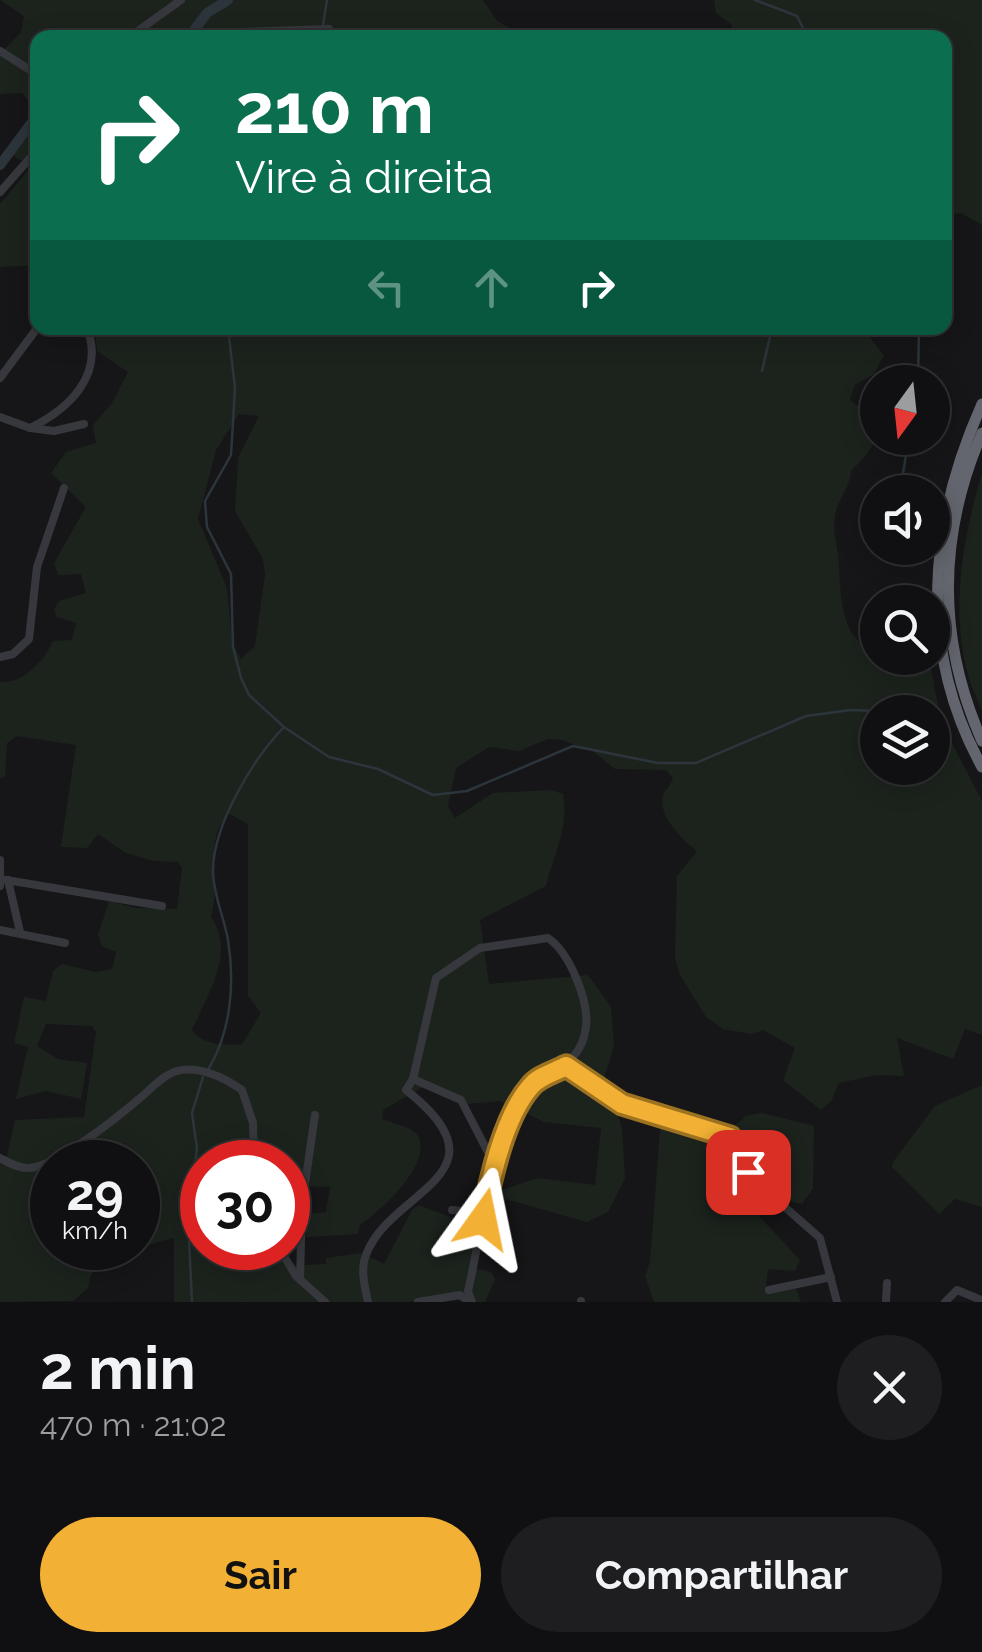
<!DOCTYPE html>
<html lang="pt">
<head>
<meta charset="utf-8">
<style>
  body { margin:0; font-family:Raleway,sans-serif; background:#1e1e20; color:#f1f3f6; height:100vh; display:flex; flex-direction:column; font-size:38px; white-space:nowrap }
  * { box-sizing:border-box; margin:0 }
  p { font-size:32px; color:#9c9d9f }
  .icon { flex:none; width:55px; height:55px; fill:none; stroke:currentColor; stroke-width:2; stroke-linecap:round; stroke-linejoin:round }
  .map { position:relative; height:1302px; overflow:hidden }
  .panel { display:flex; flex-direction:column; background:#101012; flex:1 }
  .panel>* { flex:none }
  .banner { position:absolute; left:30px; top:30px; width:922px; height:305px; border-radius:20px; box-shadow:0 5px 25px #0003,0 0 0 2px #303032; background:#0b6e4f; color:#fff; overflow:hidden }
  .needle { width:65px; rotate:195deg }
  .fabs { position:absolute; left:860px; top:365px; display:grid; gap:20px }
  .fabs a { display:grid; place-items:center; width:90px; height:90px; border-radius:50%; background:#101012; box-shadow:0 5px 25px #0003,0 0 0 2px #303032; font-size:50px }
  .speed { position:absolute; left:30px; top:1140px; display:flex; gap:20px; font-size:50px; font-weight:700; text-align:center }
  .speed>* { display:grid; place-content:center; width:130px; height:130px; border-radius:50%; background:#101012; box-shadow:0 5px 25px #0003,0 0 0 2px #303032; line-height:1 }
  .speed small { font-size:25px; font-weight:400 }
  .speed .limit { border:15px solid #d22; background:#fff; color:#111 }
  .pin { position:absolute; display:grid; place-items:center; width:85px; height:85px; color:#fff; margin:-42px; border-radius:20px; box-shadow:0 5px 15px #0006 }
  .me { position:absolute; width:110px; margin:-55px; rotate:12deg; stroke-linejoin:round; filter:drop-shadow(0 0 8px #0008) }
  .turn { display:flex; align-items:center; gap:35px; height:210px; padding:0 40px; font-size:45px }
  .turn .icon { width:130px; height:130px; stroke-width:2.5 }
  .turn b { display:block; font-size:70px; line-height:85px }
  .lanes { display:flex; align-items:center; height:95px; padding:0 40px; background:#0003; justify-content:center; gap:50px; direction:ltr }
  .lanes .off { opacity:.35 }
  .round { display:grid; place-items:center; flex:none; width:105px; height:105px; border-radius:52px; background:#1e1e20 }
  .headline { display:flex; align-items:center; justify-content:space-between; height:170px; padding:0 40px }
  h1 { font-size:60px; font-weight:700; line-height:75px }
  .cta { display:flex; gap:20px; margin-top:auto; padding:20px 40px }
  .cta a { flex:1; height:115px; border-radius:60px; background:#f2b134; color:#111; font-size:40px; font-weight:700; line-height:115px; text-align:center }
  .cta a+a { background:#1e1e20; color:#f1f3f6 }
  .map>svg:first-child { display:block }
  .green { fill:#1c231d; fill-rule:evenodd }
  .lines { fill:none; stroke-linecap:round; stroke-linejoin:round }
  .stream { stroke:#2c353c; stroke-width:2.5 }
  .river { stroke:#2c353c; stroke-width:10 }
  .minor { stroke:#37383d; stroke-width:8 }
  .highway { stroke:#63666e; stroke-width:11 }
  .route-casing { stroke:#9d7322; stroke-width:25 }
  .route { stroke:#f2b134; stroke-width:18 }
</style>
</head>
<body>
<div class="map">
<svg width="982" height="1302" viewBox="0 0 982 1302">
  <rect width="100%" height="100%" fill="#161618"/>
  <g class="green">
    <polygon points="0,0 483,0 497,21 526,37 38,38 37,265 0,267 0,204 35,162 20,160 6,150 35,109 22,93 0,94 0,54 21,32 24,16"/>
    <polygon points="714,0 982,0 982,225 961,213 945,215 945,38 728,37 732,25 716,13"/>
    <path d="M95,328h768l21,28 -10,18 -19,11 -5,14c6,8 13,8 19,15 19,23 -3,41 -18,57 -1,17 -13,27 -16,44 -3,13 1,26 3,39 3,29 -1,90 39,95l1,9h51l12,64 41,79v234l-17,-6 -12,30 -56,-21 7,38 -28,-1 -37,8 -7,17 -11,10 -38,-30 12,-32 -32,-18 -11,4 -29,-5 -17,-12 -26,-42 -5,-17 2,-82 20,-25c-14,-11 -42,-37 -33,-58 3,-5 7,-9 9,-15l-7,-8 -51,-1 -21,-17 -32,-12 -14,-1 -29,12 -30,-4 -33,21 -8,38 7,12 38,-25 58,-3 12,4c6,35 -9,59 -17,92l-66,34 9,64 99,-9 23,32 3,39 -9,30 17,52 3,50 -17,34 -21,10 -89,-25 1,-6 38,-13 58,7 6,-57 -57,-6 -44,-21 -33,3 -18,-14 -19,-7 -47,27 -1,9c10,4 31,8 36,17 15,28 -38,75 -58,89l-2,9 -52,3 3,-23 17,-2 4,-25 -29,-1 -13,32v-56h-86v86h75l9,18 40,-2v-6l35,-5 23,11 28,-54 7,-5 31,12 4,13 25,6 -6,32 18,4 4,7 -10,23h-9l-3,-9 -65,9h-234v-64l-46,12 -37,24 -3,14 -15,13 -73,1v-140l7,-6 8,-36 69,-3 12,-85 -4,-6 -46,-2 -9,22 21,13 29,4 -6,36 -35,-8 -30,8 12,-52 -14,-4 10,-46 22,4 7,-30 9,-7 34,8 16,-3 4,-17 -14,-6 -4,-11 11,-34 27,7 41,1 5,-41 -4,-6 -24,-1 -28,-8 -28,-19 -11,14 -26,-1 15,-102 -59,-9 -10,7 -2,34 -5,1v-96c23,2 44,-21 53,-41l19,-1 4,-17 -19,-6 -3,-8 5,-8 27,-8 -5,-19 -23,1 -4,-12 32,-56 -35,-34 15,-21 30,-9 -3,-18 19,-22 16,-31 -31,-21zM239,414l20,2 -21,42 -3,53 28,48 2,16 -10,71 -14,13 -9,-17 -5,-54 -29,-69 18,-69zM878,712h54v56h-54zM229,814l19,10v172l13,17 -19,31c-17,2 -39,1 -50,-14 15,-34 44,-78 19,-113 11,-35 -10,-75 18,-103zM52,1162h86v86h-86z"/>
    <path d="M982,473v238c-5,-14 -10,-22 -14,-36 -18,-66 -5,-137 14,-202z"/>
    <polygon points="982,1085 982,1207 955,1199 939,1214 892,1167 893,1162 935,1106"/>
    <polygon points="762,1113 814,1126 813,1188 802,1204 771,1198 760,1217 800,1260 795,1271 768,1269 766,1287 777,1292 796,1289 801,1302 654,1302 645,1276 650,1262 661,1117 679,1126 727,1133 746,1116"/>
  </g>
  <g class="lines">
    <g class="stream">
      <polyline points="755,0 797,16 808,38"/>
      <polyline points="323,25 327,0"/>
      <polyline points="324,33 326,38"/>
      <polyline points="762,371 772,328"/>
      <polyline points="918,382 919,328"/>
      <polyline points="903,473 909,438"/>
      <polyline points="284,727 329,757 378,769 433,795 467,791 573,746 658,763 696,763 806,716 851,710 900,712"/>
      <path d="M209,1068c22,-37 26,-85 19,-128 -4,-23 -15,-46 -15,-69 0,-46 40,-112 71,-144l-35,-32 -8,-17 -8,-31 -2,-73 -24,-47 -2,-26 26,-46 4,-67 -7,-60"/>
      <polyline points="192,1302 188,1217 197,1149 192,1113 203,1077"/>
    </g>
    <g class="river">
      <polyline points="188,38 207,13 228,0"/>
      <polyline points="0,165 38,114"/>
    </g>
    <g class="minor">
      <polyline points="128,38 181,0"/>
      <polyline points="229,38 241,32 329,29"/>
      <polyline points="0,51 38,75"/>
      <polyline points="0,192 38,149"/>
      <polyline points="0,378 38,327"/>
      <path d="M0,417l30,11c39,-19 75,-53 57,-100"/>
      <polyline points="30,428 54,431 84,424"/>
      <polyline points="0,657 13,654 29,639 37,567 64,488"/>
      <polyline points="0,860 0,886"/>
      <polyline points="0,879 162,906"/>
      <polyline points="8,880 20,932"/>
      <polyline points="0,930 65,943"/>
      <polyline points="566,1067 622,1103 730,1137 759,1193 779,1202 820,1238 837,1302"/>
      <polyline points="413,1079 461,1100 494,1164"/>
      <path d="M0,1158c8,4 19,11 29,10 27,-1 90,-52 111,-70 11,-9 23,-23 37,-27 22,-6 48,7 65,19l11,33 1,39"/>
      <polyline points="452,1210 484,1213"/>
      <polyline points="279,1248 296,1276 325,1302"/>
      <polyline points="300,1279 302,1205 315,1115"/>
      <polyline points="769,1290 831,1277"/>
      <path d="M368,1302c-3,-14 -8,-33 -2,-47 23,-65 148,-80 40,-165l7,-11 23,-101 44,-30 68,-10c22,15 41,63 38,89 -6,43 -35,35 -55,59 -40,46 -49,147 -63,205l4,11"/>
      <polyline points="418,1302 460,1295 470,1302"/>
      <polyline points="581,1302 581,1301"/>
      <polyline points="886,1302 887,1283"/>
      <polyline points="945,1302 957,1290 981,1300"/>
    </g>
    <g class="highway">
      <path d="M982,404c-53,119 -65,245 0,363"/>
      <path d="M982,433c-44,102 -45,206 0,308"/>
    </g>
  </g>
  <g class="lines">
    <g class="route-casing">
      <path id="route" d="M483,1219c7,-39 21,-103 48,-133 8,-10 24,-14 35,-20l56,38 108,33 18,35"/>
    </g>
    <use href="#route" class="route"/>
  </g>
</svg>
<div class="fabs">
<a><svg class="needle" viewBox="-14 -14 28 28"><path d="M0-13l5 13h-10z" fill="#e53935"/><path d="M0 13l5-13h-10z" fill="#9c9d9f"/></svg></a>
<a><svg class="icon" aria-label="sound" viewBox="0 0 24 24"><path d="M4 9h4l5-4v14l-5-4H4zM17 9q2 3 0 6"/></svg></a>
<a><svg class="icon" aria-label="search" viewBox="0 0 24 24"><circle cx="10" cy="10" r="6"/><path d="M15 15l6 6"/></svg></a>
<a><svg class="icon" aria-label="layers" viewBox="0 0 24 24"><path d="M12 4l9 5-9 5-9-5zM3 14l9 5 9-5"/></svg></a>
</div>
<div class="speed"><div>29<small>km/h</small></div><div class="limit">30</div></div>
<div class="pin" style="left:748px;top:1172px;background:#d93025"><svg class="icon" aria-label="arrive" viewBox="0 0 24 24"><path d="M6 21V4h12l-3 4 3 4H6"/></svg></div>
<svg class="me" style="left:483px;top:1219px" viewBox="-20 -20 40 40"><path d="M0-17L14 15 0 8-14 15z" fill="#f2b134" stroke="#fff" stroke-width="4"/></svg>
<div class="banner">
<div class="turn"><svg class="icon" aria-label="right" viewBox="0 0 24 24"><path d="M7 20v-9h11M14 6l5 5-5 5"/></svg><div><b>210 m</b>Vire à direita</div></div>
<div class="lanes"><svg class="icon off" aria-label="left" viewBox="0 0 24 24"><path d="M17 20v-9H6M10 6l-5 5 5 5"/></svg><svg class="icon off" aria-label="ahead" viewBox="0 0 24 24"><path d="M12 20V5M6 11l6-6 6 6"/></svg><svg class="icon" aria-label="right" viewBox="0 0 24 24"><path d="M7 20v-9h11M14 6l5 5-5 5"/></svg></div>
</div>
</div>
<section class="panel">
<div class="headline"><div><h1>2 min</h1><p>470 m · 21:02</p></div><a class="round"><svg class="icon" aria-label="close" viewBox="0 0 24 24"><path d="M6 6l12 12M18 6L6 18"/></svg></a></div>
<div class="cta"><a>Sair</a><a>Compartilhar</a></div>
</section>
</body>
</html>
